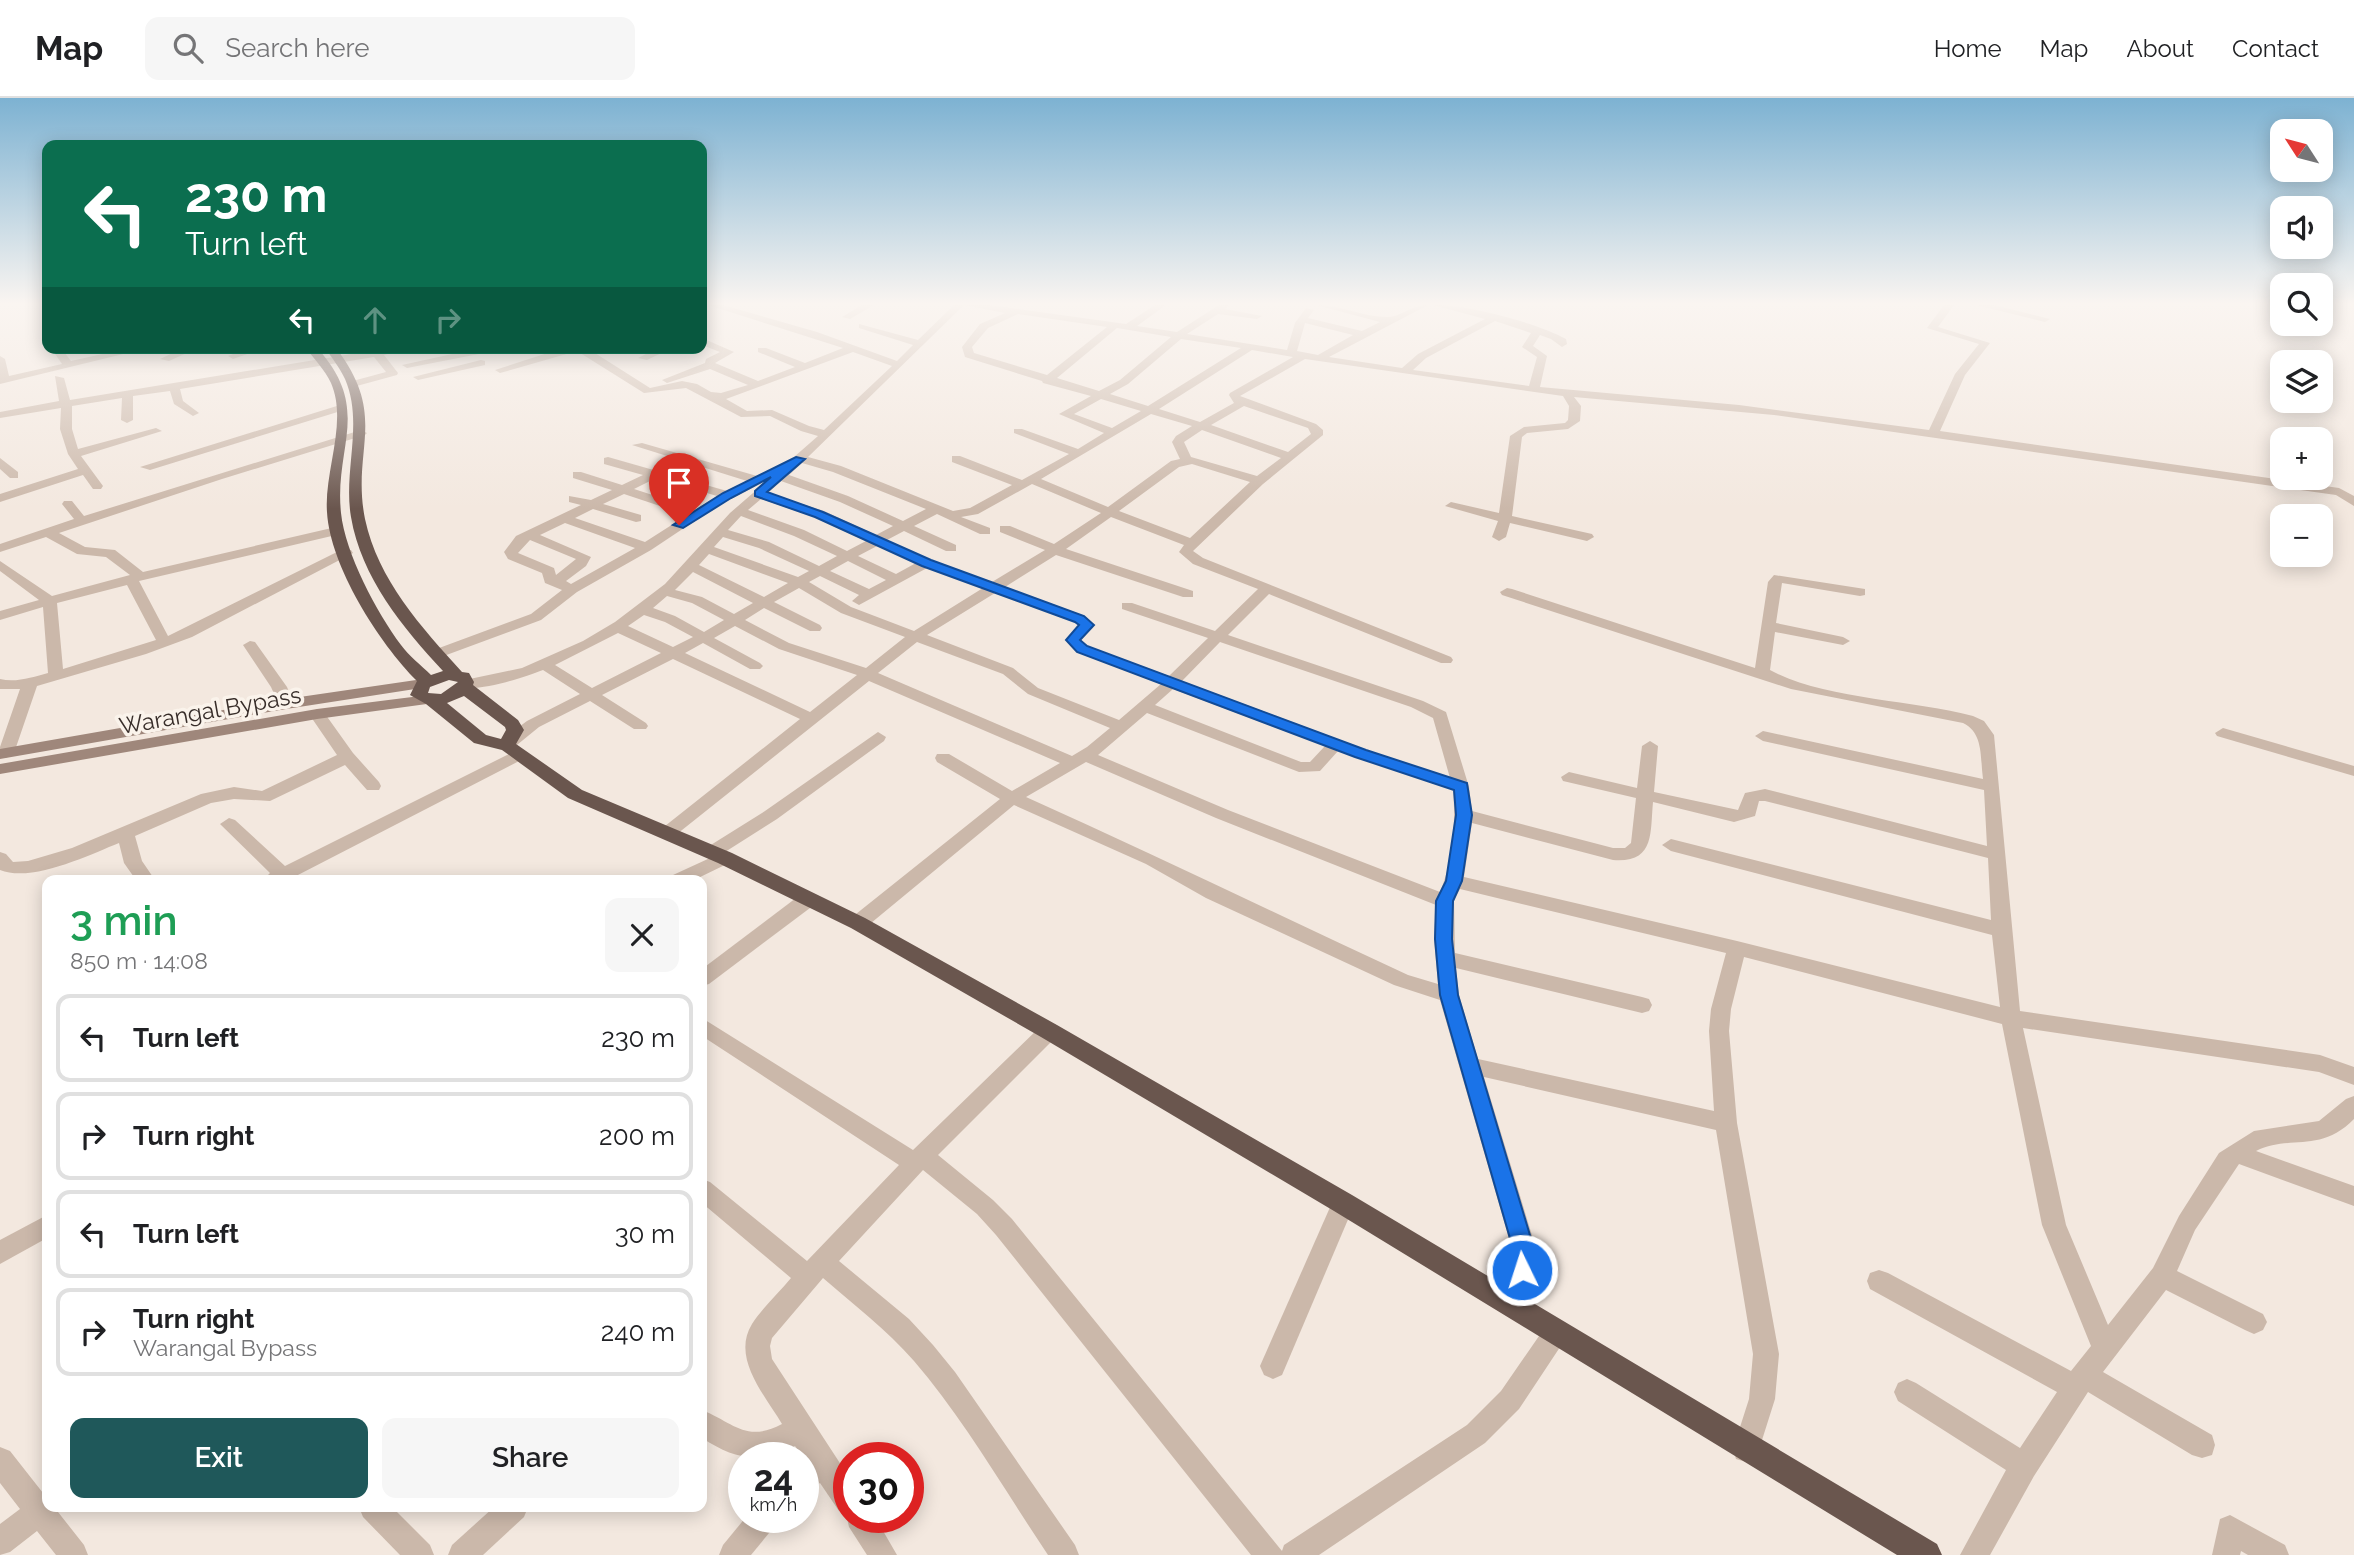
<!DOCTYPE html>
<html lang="en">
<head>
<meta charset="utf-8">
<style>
  body { margin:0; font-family:Raleway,sans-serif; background:#f6f6f6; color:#202124; height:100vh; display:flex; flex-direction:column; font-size:26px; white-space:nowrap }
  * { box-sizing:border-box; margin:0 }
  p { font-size:23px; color:#757577 }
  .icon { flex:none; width:38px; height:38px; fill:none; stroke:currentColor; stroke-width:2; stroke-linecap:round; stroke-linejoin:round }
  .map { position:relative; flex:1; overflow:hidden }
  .sheet { position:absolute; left:42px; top:777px; width:665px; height:637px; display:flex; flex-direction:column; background:#fff; border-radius:14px; box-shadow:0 4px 18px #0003 }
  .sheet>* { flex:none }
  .top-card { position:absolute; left:42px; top:42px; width:665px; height:214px; border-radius:14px; box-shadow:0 4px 18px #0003; background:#0b6e4f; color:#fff; overflow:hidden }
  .needle { width:46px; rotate:306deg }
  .fabs { position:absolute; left:2270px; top:21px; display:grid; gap:14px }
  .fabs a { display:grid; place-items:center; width:63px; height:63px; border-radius:14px; background:#fff; box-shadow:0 4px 18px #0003; font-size:35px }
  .speed { position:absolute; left:728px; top:1344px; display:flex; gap:14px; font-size:35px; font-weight:700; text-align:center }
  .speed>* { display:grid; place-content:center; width:91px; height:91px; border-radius:50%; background:#fff; box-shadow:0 4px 18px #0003; line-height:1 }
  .speed small { font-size:18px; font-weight:400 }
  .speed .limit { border:10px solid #d22; background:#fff; color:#111 }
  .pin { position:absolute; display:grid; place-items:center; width:60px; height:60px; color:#fff; margin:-72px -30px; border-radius:50% 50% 50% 0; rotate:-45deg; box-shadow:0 0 7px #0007 }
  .pin .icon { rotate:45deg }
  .me { position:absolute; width:77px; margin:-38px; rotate:356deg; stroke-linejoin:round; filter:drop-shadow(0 0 5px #0008) }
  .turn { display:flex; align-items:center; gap:24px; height:147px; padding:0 28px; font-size:32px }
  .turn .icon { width:91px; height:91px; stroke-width:2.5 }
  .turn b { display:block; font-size:49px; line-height:60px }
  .lanes { display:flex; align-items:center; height:66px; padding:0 28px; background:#0003; justify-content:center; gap:35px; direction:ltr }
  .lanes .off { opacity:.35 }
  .round { display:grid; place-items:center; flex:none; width:74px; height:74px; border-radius:14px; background:#f6f6f6 }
  .summary { display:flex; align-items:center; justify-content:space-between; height:119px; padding:0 28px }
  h1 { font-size:42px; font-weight:600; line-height:52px; color:#1e9e55 }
  .cta { display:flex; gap:14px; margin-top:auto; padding:14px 28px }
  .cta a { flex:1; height:80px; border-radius:14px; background:#1f585a; color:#fff; font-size:28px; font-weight:600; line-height:80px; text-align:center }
  .cta a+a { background:#f6f6f6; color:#202124 }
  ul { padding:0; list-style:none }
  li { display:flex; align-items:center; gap:21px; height:88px; margin:0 14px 10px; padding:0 14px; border:4px solid #e0e0e0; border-radius:14px }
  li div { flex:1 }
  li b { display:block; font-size:26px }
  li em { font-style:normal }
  header { display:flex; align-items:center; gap:42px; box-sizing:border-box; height:98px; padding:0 35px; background:#fff; border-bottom:2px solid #e0e0e0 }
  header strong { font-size:33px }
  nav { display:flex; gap:38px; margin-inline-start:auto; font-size:24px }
  .search { width:490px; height:63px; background:#f6f6f6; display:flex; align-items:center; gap:18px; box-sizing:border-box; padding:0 24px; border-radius:14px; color:#757577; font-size:26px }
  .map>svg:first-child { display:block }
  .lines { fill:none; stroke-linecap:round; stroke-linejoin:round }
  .minor { fill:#cbb8aa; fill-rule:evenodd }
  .secondary { fill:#9f877b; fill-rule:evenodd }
  .trunk { fill:#6a564e; fill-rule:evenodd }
  .route { fill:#1a73e8; stroke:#114b97; stroke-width:2 }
  .labels { text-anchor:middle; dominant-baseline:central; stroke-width:7; stroke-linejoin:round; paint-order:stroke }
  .street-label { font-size:23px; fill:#382e2a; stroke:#faf3eb }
</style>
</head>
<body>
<header>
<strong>Map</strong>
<div class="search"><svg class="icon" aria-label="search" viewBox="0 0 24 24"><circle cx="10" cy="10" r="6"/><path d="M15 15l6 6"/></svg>Search here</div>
<nav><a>Home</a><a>Map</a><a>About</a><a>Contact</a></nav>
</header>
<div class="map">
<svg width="2354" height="1457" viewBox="0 0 2354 1457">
  <rect width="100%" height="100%" fill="#f3e8df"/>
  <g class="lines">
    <g class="minor">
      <path d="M708,207h15l94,27 80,29 16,-16 -54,-17v-4l59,16 36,-35h36l136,19 29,-19h11l-29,21 40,6 42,-27h11l-5,4 37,7 -5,3 -39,-5 -31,20 100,16 8,-27 11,-15 8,2 -6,8 54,13 18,-9 -64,-17c25,0 47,12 71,12 12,1 24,-12 41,-12l-99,52 73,11 16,-14 67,-35 -52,-14c33,-1 104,18 133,34l1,5 -5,3 -11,-8 -11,-4 -7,11 14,10 -7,31 199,18 190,25 26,-56 24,-30 -52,-16 17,-23h10l-16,22 52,16 -25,32 -25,56 399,57 15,8v10l-18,-11 -562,-80 -200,-18 7,9 -1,15 -12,8 -41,4 -5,4 -10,79 80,18 2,3 -7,4 -77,-18 -4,14 -7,4 -7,-4 6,-16 -53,-15 6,-4 48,11 11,-77 14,-9 41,-4 3,-3 1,-14 -6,-10 -258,-37 -65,37 76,28 7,6v5l-60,49 -70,67 10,7 248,99 2,3 -2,3h-10l-172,-69 -41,41 195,66 23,11 23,75 3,24 141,37h12l6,-5 5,-45 -73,-17 -2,-4 8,-5 68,16 5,-42 8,-5 8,5 -4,46 84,18 7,-17 20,-4 222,57 -3,-56 -221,-49 -8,-5 8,-5 220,48c-3,-21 1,-46 -20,-56l-172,-34 -289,-94 -2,-3 7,-4 5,1 243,79 13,-86 6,-7 91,14v6l-5,1 -78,-13 -6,40 67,14 7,4 -7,4 -68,-13 -5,38c53,29 142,30 203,46l11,5 10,14 26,276 300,44 34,12v18l-35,-13 -296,-44 43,197 42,100 45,-57 26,-52 40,-63 35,-22 65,-10 27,-22 8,-3v23c-34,35 -64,15 -98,32l98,35v20l-115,-42 -44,66 -18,41 86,43 4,8 -4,8 -9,4 -9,-4 -79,-40 -63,82 109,63 3,10 -3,10 -10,3 -10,-3 -104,-63 -54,84 -44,79h-30l46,-85 -108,-69 -4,-9 4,-9 9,-4 9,4 104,65 37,-56 -187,-103 -3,-8 3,-8 9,-3 9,3 183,98 20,-25 -49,-121 -40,-201 -258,-67 -13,52 -2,22 8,92 42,231 -4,45 -19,60 -10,3 -10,-3 -3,-10 16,-50 4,-45 -37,-224 -232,-53 50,165v28l-17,41 -9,4 -9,-4 -3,-8 14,-33v-28l-70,-242 -46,-15 -188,-87 -60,-34 -132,-59 -149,123h-14l-2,-5 2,-5 149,-119 -63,-37 -2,-4 2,-4h12l63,37 48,-28 -191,-82 -197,157 -6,2 -9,-6 3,-4 140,-111 -127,-60 -71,36 44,28 2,3 -2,3h-12l-44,-28 -51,26 -27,22h-12l-2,-4 2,-4 27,-20 53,-27 -37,-24c-21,8 -63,22 -83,17l-3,-3 3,-3 62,-13 61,-27 32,-19 50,-38 65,-71 38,-33 -51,26 -66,44 -74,42 -36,28 -100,37h-10l-2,-3 2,-3 100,-37 31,-24 -17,-7 -3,-10 -34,-14 -4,-7 12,-16 65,-31 -12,-3v-6l22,4 21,-10 -39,-12v-6h8l41,13 21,-10 -39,-11v-6l4,-1 119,34 20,-10 -115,-36 10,-2 115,33 37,-19 24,-21 -17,-5 -31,-15 -29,1 -55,-29 -42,5 -67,-42 -77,22 -5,-3 68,-22h24l63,40 32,-7 15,3 14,8 10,1 27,-8 -38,-16 -43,14 -5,-3 43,-17 1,-4 14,-7 -18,-7v-7l32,14 -19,11 43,18 37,-14 -37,-15v-4h8l39,15 38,-15zM964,207l41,8 -25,11 -18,23 3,10 77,24 1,2 48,13 -32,18 45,19 -26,16 -56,-20h-8v4l55,21 -47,26 -62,-24h-8v6l60,23 -42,23 -17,3 -112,-45 -33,-9zM1018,216l89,13 -60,48 -73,-22 -2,-6 16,-19zM1495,223l36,12 -9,14 15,10 -8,29 -116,-16 13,-12zM1305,225l48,12 -35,20 -21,-4zM1117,230l54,9 -51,43 -21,11 -42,-13zM1181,241l60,9 -93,58 -38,-12 18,-10zM1252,252l41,7 -63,36 -1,2 5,8 -34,19 -41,-13zM853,254l39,14 -68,64 -15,-4 -37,-16 -25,1 -21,-12zM1101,301l40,12 -29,17 -38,-14zM1244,308l64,22 3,6 -23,18 -77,-27zM1151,316l41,12 -16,10 -4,6 8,17 -9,2 -63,46 -67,-28zM1202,332l79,28 -24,18 -66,-19 -7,-15zM802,365l31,9 93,37 -23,12 -55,-25 -59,-21zM1192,366l58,18 -60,56 -71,-27 60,-44zM656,380l61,18 -72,46 -70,-24 18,-9 43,13 5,-1v-6l-38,-11 21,-10 39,13h8v-6l-37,-12zM781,383l59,21 53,24 -17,9 -52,-24 -56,-18zM1032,386l69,29 -47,31 -44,-18h-10v6l45,18 -53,32 -61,-22 -44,-20 17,-9 42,20h10v-6l-42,-19 23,-12 43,20h10v-6l-29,-11 17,-3zM761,401l53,18 52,24 -19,10 -43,-21 -56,-20zM741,418l53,20 43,20 -18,10 -50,-24 -41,-12zM1111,419l73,28 -5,7 14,12 65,25 -43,42 -83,-28h-10v6l86,29 -39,38 -82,-30 -6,-6 13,-15 -9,-9 -80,-29 51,-32 127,42h10v-6l-127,-42zM565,425l70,25 -64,36 -5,-3 20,-15 5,-9 -51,-22zM723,439l36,11 50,23 -11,6 -84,-30zM530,442l46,19 -20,16 -2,-7 -36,-15zM877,448l39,17 -20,11 -38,-18zM709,456l79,29 -24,14 -65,-32zM848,463l38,19 -17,9 -39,-18zM927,470l56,20 -69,43 -63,-24 -42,-25 11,-6 39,19 -7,6 7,4zM693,474l60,31 -19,11 -32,-17 -27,-7zM799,490l42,25 64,24 -39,31 -77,-25 -44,-23 19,-12 46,23h10l2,-3 -2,-3 -46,-23zM995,495l80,29 4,3 -13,15 11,12 84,32 -42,36 -81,-32 -25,-20 -86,-33zM667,498l25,7 32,17 -20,12 -29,-16 -22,-8zM644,517l21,7 28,15 -20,10 -45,-21zM735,528l44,23 78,26 -47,37 -125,-59 18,-10 47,26h10l3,-3 -3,-3 -46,-25zM618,535l43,20 -69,35 -37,-23zM917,544l86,32 25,20 82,34 -23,19 -15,9 -194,-83zM1220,544l191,65 22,11 17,60 -83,-28 -185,-69zM1173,591l152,57 -15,16h-9l-146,-57zM1147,615l152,59 21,-1 18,-20 115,39c3,32 0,72 -13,102l-212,-82 -130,-55zM1086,664l130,56 220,87 -2,34 4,45 -30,-9c-128,-59 -254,-121 -382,-178zM1759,703h6l223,57 3,62 -320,-81 -9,6 9,6 321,84 8,72 -263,-66 -273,-64 8,-54 141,37c42,3 37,-26 40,-58l81,20 21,-6zM1460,791l266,64 -15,56 -2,22 5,80 -236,-52 -19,-64 -3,-27 186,45 7,-2 3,-6 -3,-6 -7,-2 -187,-44 -1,-52z"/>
      <polygon points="862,207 874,207 850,221 842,219"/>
      <polygon points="1976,207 1994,207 2050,221 2045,224"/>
      <polygon points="51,250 61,250 71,263 129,250 148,250 0,286 0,258 5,261 9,278 62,266"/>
      <polygon points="183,250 198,250 169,263 160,261"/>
      <polygon points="248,250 265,250 233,261 228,258"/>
      <polygon points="388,250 410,250 384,257 398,275 397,277 353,289 349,288 349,284 386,274 374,259 180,291 183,303 199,315 193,318 174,306 170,293 133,298 133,322 127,325 121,322 122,300 72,308 72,331 78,351 156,330 162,333 81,358 103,388 101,391 93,391 83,377 0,404 0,396 78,371 68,356 60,331 61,310 0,320 0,314 59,303 55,278 64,280 70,302"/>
      <polygon points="658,250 672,250 647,262 638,260"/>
      <polygon points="475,251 479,252 479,256 407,270 402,267"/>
      <polygon points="481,262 485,263 485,267 418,282 413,279"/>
      <polygon points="340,307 344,308 344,312 150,372 140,369"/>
      <path d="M361,332l6,3 -2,2 -143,44 -163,54 26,14 30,3 28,22 193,-45 7,4 -7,4 -197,46 29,55 173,-86h10l2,3 -161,84 -46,17 -109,32 -23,67 -8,5 -6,-1v-10l20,-58h-20v-10c16,4 33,-2 48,-6l-5,-66 -43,13v-9l39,-11 -39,-29v-10l52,35 78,-21 -24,-18 -29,-3 -31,-17 -46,15v-8l74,-25 -12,-15 2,-3h8l12,15zM127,487l29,55 -93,29 -6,-66z"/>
      <polygon points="0,360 18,374 18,380 10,380 0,371"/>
      <polygon points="250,543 255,544 287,589 294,606 292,609 280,609 271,589 243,547"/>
      <path d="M317,611l6,2 30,42 26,29 2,4 -2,4h-12l-22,-25 -75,36 -36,-2 -23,4 -76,33 7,25 13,19h-19l-12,-17 -5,-20c-30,12 -87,40 -119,27v-18l6,2 7,8 15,-1 44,-13 129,-54 33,-7 28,4 75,-36 -28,-41z"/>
      <polygon points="2223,630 2354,668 2354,678 2217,638 2215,635"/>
      <polygon points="878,634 886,639 884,643 777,721 725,754 734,760 731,764 694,782 670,782 673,777 710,760 703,754 706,750 765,713"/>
      <polygon points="519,651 527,656 525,660 296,778 298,782 263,782 270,775 220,726 229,720 235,722 285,768"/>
      <polygon points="807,795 814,797 816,802 814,807 709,886 702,888 702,871 800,797"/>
      <path d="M702,920l211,132 129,-125 7,-2 7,2 3,6 -3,6 -118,118 55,45 19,19 270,332 2,-6 183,-120 34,-34 47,-68 9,-3 9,3 4,9 -51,77 -34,34 -166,112h-68l-255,-320 -19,-21 -54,-44 -84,91 70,58 24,26 22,27 120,173 4,10h-31c-43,-64 -84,-136 -134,-194 -27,-31 -60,-56 -91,-83l-51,60 -2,8 2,13 77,118v40h26l22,38h-30l-18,-28 -3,-13 -7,-3 -19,-28 -17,10 2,-33 -10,-14c-36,18 -59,14 -93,-8v-28c32,13 44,33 80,14 -17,-29 -51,-66 -30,-100 10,-16 27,-31 39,-46l-89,-75v-24l8,3 97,79 92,-96 -197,-129z"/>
      <polygon points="1343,1095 1351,1098 1355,1105 1282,1277 1273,1281 1264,1277 1260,1268 1335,1098"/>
      <polygon points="47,1117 47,1140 0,1166 0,1142"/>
      <polygon points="0,1349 10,1353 43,1395 47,1393 47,1409 60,1409 58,1414 84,1447 88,1457 56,1457 37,1433 10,1454 0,1457 0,1426 20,1411 0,1385"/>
      <polygon points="359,1409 392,1409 430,1447 434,1457 400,1457 363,1419"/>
      <polygon points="494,1409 528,1409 524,1419 483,1457 448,1457 452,1447"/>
      <polygon points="2230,1417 2285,1447 2289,1457 2248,1457 2241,1453 2240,1457 2212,1457 2220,1421"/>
      <polygon points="746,1419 778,1419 774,1429 751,1457 719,1457 723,1447"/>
    </g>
    <g class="secondary">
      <polygon points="423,581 428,583 431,586 428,589 286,611 0,661 0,651 286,601"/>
      <polygon points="428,597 434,599 436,602 434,605 317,621 0,676 0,666 317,611"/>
    </g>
    <path class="trunk" d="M306,250l13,2c53,60 15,97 22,163 4,40 36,100 60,132 8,11 20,20 30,30l12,-4c-40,-43 -82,-94 -92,-154 -8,-46 13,-94 -6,-138 -5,-11 -13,-21 -20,-31h11c53,69 15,101 29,171 13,61 56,108 97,153l7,1 5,9 -1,3 45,35 6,10 -8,14 66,46 150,63 133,65 192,107 295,170 585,349 5,11h-45l-563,-344 -293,-174 -190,-109 -133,-65 -150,-65 -66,-48 -28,-7 -48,-39 -16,-9 7,-14c-38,-38 -87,-115 -90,-169 -3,-41 21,-90 4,-129 -6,-13 -16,-23 -25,-35zM449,582l9,2 -17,12 -13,-1 2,-6zM464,598l41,31 1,3 -5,9 -15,-4 -39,-32z"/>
  </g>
  <linearGradient id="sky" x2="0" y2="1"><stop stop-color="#7db2d2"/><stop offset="0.5" stop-color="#faf5f1"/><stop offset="1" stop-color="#faf5f1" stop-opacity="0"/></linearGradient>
  <rect width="2354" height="411" fill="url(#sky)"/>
  <polygon class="route" points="796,359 805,361 767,394 823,414 931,462 1084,518 1094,527 1080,542 1087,548 1366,652 1467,685 1472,717 1462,783 1453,803 1452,841 1458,897 1532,1144 1533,1172 1530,1179 1522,1182 1514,1179 1511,1172 1511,1144 1440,897 1435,841 1436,803 1446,783 1456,717 1454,692 1355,659 1077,554 1066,542 1079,527 1075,524 922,468 815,419 755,398 755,393 771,379 731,400 683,430 673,427 723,395"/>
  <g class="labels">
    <g class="street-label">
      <text transform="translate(210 612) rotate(-10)">Warangal Bypass</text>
    </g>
  </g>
</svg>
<div class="fabs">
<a><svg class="needle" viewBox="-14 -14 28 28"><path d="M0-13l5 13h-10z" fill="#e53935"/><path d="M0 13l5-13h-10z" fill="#757577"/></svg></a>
<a><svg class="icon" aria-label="sound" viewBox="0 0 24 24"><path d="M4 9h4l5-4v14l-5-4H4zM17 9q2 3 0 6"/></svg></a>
<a><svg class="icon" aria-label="search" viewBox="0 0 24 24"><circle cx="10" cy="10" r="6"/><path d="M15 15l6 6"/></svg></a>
<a><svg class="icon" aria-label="layers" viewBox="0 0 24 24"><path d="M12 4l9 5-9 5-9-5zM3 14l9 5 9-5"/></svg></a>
<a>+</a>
<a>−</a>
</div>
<div class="speed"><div>24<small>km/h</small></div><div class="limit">30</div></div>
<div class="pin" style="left:679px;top:427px;background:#d93025"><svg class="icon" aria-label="arrive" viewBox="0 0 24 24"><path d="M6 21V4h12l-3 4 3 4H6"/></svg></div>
<svg class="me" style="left:1522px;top:1172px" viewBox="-20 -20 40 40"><circle r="17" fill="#1a73e8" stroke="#fff" stroke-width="3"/><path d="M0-11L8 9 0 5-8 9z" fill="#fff"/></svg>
<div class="top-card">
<div class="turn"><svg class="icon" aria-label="left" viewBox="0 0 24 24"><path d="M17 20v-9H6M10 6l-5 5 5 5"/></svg><div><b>230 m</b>Turn left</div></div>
<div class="lanes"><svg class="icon" aria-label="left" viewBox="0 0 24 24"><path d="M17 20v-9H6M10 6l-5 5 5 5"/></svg><svg class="icon off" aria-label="ahead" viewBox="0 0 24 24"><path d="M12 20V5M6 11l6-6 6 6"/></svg><svg class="icon off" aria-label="right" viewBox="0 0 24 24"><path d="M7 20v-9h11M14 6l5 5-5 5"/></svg></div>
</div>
<section class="sheet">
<div class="summary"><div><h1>3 min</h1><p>850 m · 14:08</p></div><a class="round"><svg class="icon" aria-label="close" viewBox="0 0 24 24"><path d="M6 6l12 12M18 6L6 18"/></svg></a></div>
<ul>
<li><svg class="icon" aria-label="left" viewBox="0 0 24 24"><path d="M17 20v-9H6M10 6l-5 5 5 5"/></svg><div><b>Turn left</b></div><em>230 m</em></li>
<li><svg class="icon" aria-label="right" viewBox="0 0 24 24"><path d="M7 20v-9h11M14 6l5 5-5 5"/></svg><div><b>Turn right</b></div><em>200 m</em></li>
<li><svg class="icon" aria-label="left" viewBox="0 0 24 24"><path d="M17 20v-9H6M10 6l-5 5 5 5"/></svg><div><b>Turn left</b></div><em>30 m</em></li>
<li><svg class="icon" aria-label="right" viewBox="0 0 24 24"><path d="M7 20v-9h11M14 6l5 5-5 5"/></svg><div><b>Turn right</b><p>Warangal Bypass</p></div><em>240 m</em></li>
</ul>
<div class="cta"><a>Exit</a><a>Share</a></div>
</section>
</div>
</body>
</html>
